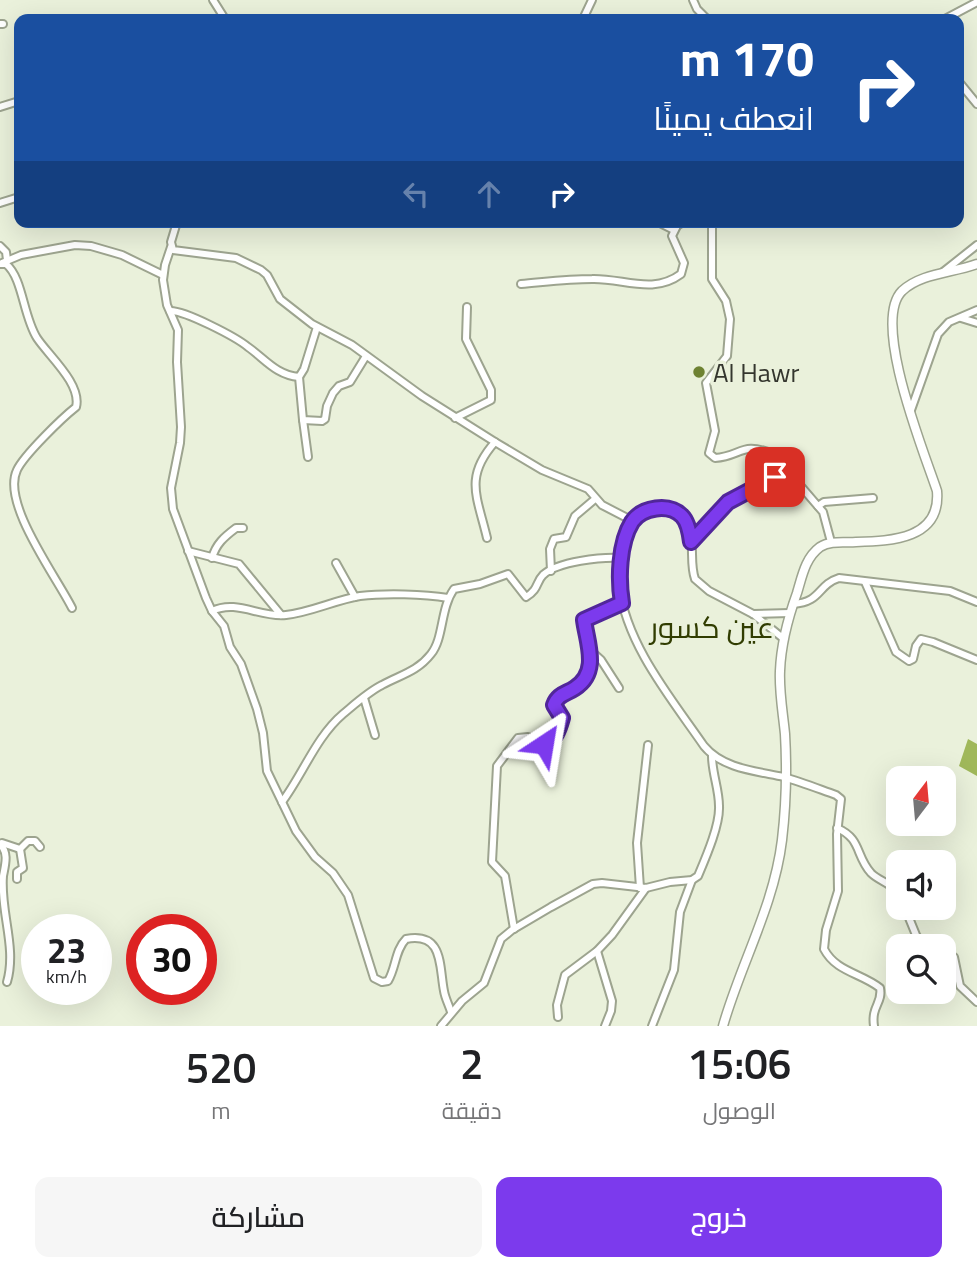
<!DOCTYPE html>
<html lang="ar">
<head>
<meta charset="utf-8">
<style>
  body { margin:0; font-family:"Titillium Web",Cairo,sans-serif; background:#f6f6f6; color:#202124; direction:rtl; height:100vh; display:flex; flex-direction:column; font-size:26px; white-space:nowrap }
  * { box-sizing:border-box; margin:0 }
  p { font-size:23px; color:#757577 }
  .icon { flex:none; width:38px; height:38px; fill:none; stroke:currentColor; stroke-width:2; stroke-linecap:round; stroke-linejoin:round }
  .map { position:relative; height:1026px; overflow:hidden; direction:ltr }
  .drawer { display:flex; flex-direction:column; background:#fff; flex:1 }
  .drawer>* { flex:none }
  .hud { position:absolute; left:14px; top:14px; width:950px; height:214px; border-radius:14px; box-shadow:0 7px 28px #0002; direction:rtl; background:#1a4fa0; color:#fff; overflow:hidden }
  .needle { width:46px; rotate:16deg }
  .fabs { position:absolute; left:886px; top:766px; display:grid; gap:14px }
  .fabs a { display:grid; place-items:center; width:70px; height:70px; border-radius:14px; background:#fff; box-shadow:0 7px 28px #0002; font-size:35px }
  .speed { position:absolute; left:21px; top:914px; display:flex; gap:14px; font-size:35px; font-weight:700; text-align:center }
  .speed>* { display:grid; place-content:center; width:91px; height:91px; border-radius:50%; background:#fff; box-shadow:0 7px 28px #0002; line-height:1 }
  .speed small { font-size:18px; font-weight:400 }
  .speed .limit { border:10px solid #d22; background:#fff; color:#111 }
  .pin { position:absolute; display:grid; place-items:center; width:60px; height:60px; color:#fff; margin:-30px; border-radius:14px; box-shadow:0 4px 10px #0006 }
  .me { position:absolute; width:77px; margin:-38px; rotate:33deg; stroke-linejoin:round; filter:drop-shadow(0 0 5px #0008) }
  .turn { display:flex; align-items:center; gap:24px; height:147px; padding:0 35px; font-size:32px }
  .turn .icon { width:91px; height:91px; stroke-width:2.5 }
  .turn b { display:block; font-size:49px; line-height:60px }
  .lanes { display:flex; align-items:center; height:66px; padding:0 35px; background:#0003; justify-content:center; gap:35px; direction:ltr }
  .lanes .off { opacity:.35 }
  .eta { display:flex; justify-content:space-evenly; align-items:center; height:119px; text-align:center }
  .eta b { font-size:42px; font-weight:600; line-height:49px }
  .button { display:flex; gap:14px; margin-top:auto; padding:14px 35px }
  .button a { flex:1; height:80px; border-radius:14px; background:#7c3aed; color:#fff; font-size:28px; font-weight:600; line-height:80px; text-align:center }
  .button a+a { background:#f6f6f6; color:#202124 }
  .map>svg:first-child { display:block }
  .forest { fill:#a0b85a }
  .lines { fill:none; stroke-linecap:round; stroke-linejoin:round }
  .minor-casing { stroke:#9da48f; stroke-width:10 }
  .secondary-casing { stroke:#9da48f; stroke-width:11 }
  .minor { stroke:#fff; stroke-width:6 }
  .secondary { stroke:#fff; stroke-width:8 }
  .route-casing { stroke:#51269a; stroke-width:18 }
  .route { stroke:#7c3aed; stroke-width:12 }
  .poi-dot { fill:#6e8232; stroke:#eaf1db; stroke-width:2.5 }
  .labels { text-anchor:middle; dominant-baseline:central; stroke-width:7; stroke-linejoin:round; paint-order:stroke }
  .poi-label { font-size:26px; fill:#34362e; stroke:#eaf1db; text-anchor:start }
  .quarter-label { font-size:30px; fill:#313d01; stroke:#eaf1db }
</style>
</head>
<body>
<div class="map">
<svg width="977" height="1026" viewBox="0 0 977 1026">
  <rect width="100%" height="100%" fill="#eaf1db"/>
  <polygon class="forest" points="968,739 977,744 977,776 959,766"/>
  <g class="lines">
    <g class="minor-casing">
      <g id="minor">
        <polyline points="213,0 225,19"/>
        <polyline points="693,0 697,9 707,19"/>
        <polyline points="583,19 592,0"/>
        <polyline points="945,19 977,2"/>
        <polyline points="0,24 3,24"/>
        <polyline points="959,82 977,104"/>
        <polyline points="0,107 19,101"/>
        <polyline points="0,203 19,197"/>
        <polyline points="177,222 171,242 173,250 236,258 261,270 267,275 280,299 312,324 352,345 422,396 495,442 542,470 588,489 602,505 633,521"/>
        <polyline points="658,222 672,229 683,222"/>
        <path d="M712,222v57l14,22 4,18 -3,37 -21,27 9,48 -6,22 6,5c27,-2 26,-17 58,-4l50,58 8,30"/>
        <polyline points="0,246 6,252 7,260"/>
        <path d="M171,247l-6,18 -2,15 4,25 11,25 -1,32 4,65 -1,16 -9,45 2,21 33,89 6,13 12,15 6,21 11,17 16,45 6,24 4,38 29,60 19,26 18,16 15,22 26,83 8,4 6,-1c8,-13 7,-31 18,-42 38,-7 33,27 38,52 1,7 5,14 7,21"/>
        <polyline points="2,263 21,255 75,245 91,246 122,255 163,275"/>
        <path d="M0,264h6c17,14 17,52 31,74 11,17 45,46 39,69 -14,11 -52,48 -59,63 -16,33 39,106 55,138"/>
        <polyline points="943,272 977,245"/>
        <path d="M521,284c24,-2 47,-5 71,-5 31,-1 61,16 89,-5l3,-11 -12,-27 4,-8"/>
        <path d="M170,311c14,-1 66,26 78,36 17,12 28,28 51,30l5,-8 13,-42"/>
        <polyline points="961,318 977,323"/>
        <polyline points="299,377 303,420 322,421 325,419 327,406 333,393 339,386 350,382 366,356"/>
        <polyline points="911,410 938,334 949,322 977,310"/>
        <polyline points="455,418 491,400 491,390 466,339 467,307"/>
        <polyline points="303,420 308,457"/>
        <polyline points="818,506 824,502 873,498"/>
        <path d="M487,538c-10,-42 -23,-61 8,-96"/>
        <polyline points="691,542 728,502 788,471"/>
        <polyline points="188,551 239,564 281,615"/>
        <path d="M212,558c4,-14 12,-21 24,-30h7"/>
        <polyline points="336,563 355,597"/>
        <polyline points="551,571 550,549 554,539 566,537 575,516 595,499"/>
        <polyline points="865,582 896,652 909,661 913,659 916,646 921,639 933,642 977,660"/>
        <path d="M793,604c29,-2 24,-19 46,-26l111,13 27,11"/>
        <path d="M212,611c25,-12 48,7 74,4 26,-3 49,-15 74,-19 25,-3 64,-2 88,2"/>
        <polyline points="753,614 790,613"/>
        <path d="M784,639l-31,-25 -44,-23 -14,-12c-7,-19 3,-45 -13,-62 -6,-7 -15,-9 -24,-8 -32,2 -42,50 -39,77 8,60 52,112 85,160 19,23 52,25 80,31 17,5 35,12 52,18l5,4 -4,35 1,57 -12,39 -2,19c12,23 37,24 56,39 3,15 -9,18 -6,38"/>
        <polyline points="591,651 601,660 619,688"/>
        <polyline points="364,698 375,735"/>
        <path d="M282,802c21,-28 34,-65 61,-88 12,-10 25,-22 39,-29 18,-10 35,-13 49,-31 13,-16 9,-45 23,-65l26,-5 28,-10 18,23c13,-8 10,-15 17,-22 15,-14 59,-18 78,-17"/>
        <path d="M837,828c25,11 18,27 34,45 9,9 20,9 27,21"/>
        <polyline points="2,843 20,849 28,841 35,841 40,847"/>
        <path d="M0,844c9,9 5,21 3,32 -3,36 14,71 4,106"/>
        <polyline points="17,879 17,872 23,868 20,849"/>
        <polyline points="640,888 637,843 648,745"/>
        <polyline points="905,908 916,935 924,947"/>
        <path d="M514,929l-9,-53 -13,-14 5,-96 21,-28 10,-1 16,7 10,-6 8,-20 -8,-13c4,-11 12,-11 21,-17 25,-16 12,-45 9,-68l39,-17"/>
        <polyline points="597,951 612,1001 611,1011 605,1026"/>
        <polyline points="943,952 954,957 960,986 977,1002"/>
        <polyline points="558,1017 557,1005 565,975 597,951 612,935 646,888"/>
        <path d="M441,1026l21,-25 22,-18 17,-44 11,-9 39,-23 42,-23 9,-1 44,5 24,-6 22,-2 6,-4c8,-19 22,-51 21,-70 0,-17 -7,-33 -7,-50"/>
        <polyline points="652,1026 674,970 680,912 692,880"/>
      </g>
    </g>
    <g class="secondary-casing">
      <path id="secondary" d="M723,1026c18,-63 51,-120 59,-186 4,-34 5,-71 3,-106 -2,-21 -6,-42 -5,-63 1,-26 8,-53 17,-78 5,-16 8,-35 23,-46 11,-7 24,-4 36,-5 36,-1 85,-3 81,-51 -13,-39 -66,-169 -35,-200 19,-18 51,-18 75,-27"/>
    </g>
    <use href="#minor" class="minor"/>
    <use href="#secondary" class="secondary"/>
  </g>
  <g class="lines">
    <g class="route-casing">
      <path id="route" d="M544,744c11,-3 15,-15 18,-26l-8,-13c4,-11 12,-11 21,-17 25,-16 12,-45 9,-68l38,-17c-4,-24 -3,-60 10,-81 10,-15 37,-19 50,-6 6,6 8,18 9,26l37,-40 47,-25"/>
    </g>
    <use href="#route" class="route"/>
  </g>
  <circle class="poi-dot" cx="699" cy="372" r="7"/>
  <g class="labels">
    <g class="poi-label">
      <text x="713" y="372">Al Hawr</text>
    </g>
    <g class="quarter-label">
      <text x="712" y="627">عين كسور</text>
    </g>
  </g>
</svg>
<div class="fabs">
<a><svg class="needle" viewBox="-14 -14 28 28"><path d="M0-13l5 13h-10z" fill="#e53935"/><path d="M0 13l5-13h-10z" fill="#757577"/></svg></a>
<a><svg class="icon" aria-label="sound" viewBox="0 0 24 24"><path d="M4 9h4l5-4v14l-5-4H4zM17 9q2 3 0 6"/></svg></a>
<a><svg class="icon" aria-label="search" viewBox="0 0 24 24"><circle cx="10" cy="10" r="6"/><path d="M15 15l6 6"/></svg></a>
</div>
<div class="speed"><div>23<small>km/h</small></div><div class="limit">30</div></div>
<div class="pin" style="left:775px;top:477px;background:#d93025"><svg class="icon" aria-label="arrive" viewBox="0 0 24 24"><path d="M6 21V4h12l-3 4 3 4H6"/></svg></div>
<svg class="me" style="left:544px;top:744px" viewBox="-20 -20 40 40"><path d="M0-17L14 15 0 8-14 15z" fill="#7c3aed" stroke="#fff" stroke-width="4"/></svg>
<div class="hud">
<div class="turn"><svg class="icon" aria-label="right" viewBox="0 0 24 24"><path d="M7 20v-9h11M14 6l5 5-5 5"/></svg><div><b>170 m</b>انعطف يمينًا</div></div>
<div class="lanes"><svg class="icon off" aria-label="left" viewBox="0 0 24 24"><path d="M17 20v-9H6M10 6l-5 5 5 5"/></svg><svg class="icon off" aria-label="ahead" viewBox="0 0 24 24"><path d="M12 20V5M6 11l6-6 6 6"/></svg><svg class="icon" aria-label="right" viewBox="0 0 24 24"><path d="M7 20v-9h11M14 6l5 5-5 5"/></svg></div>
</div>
</div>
<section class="drawer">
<div class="eta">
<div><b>15:06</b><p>الوصول</p></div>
<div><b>2</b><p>دقيقة</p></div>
<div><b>520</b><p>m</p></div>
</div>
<div class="button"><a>خروج</a><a>مشاركة</a></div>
</section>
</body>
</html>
